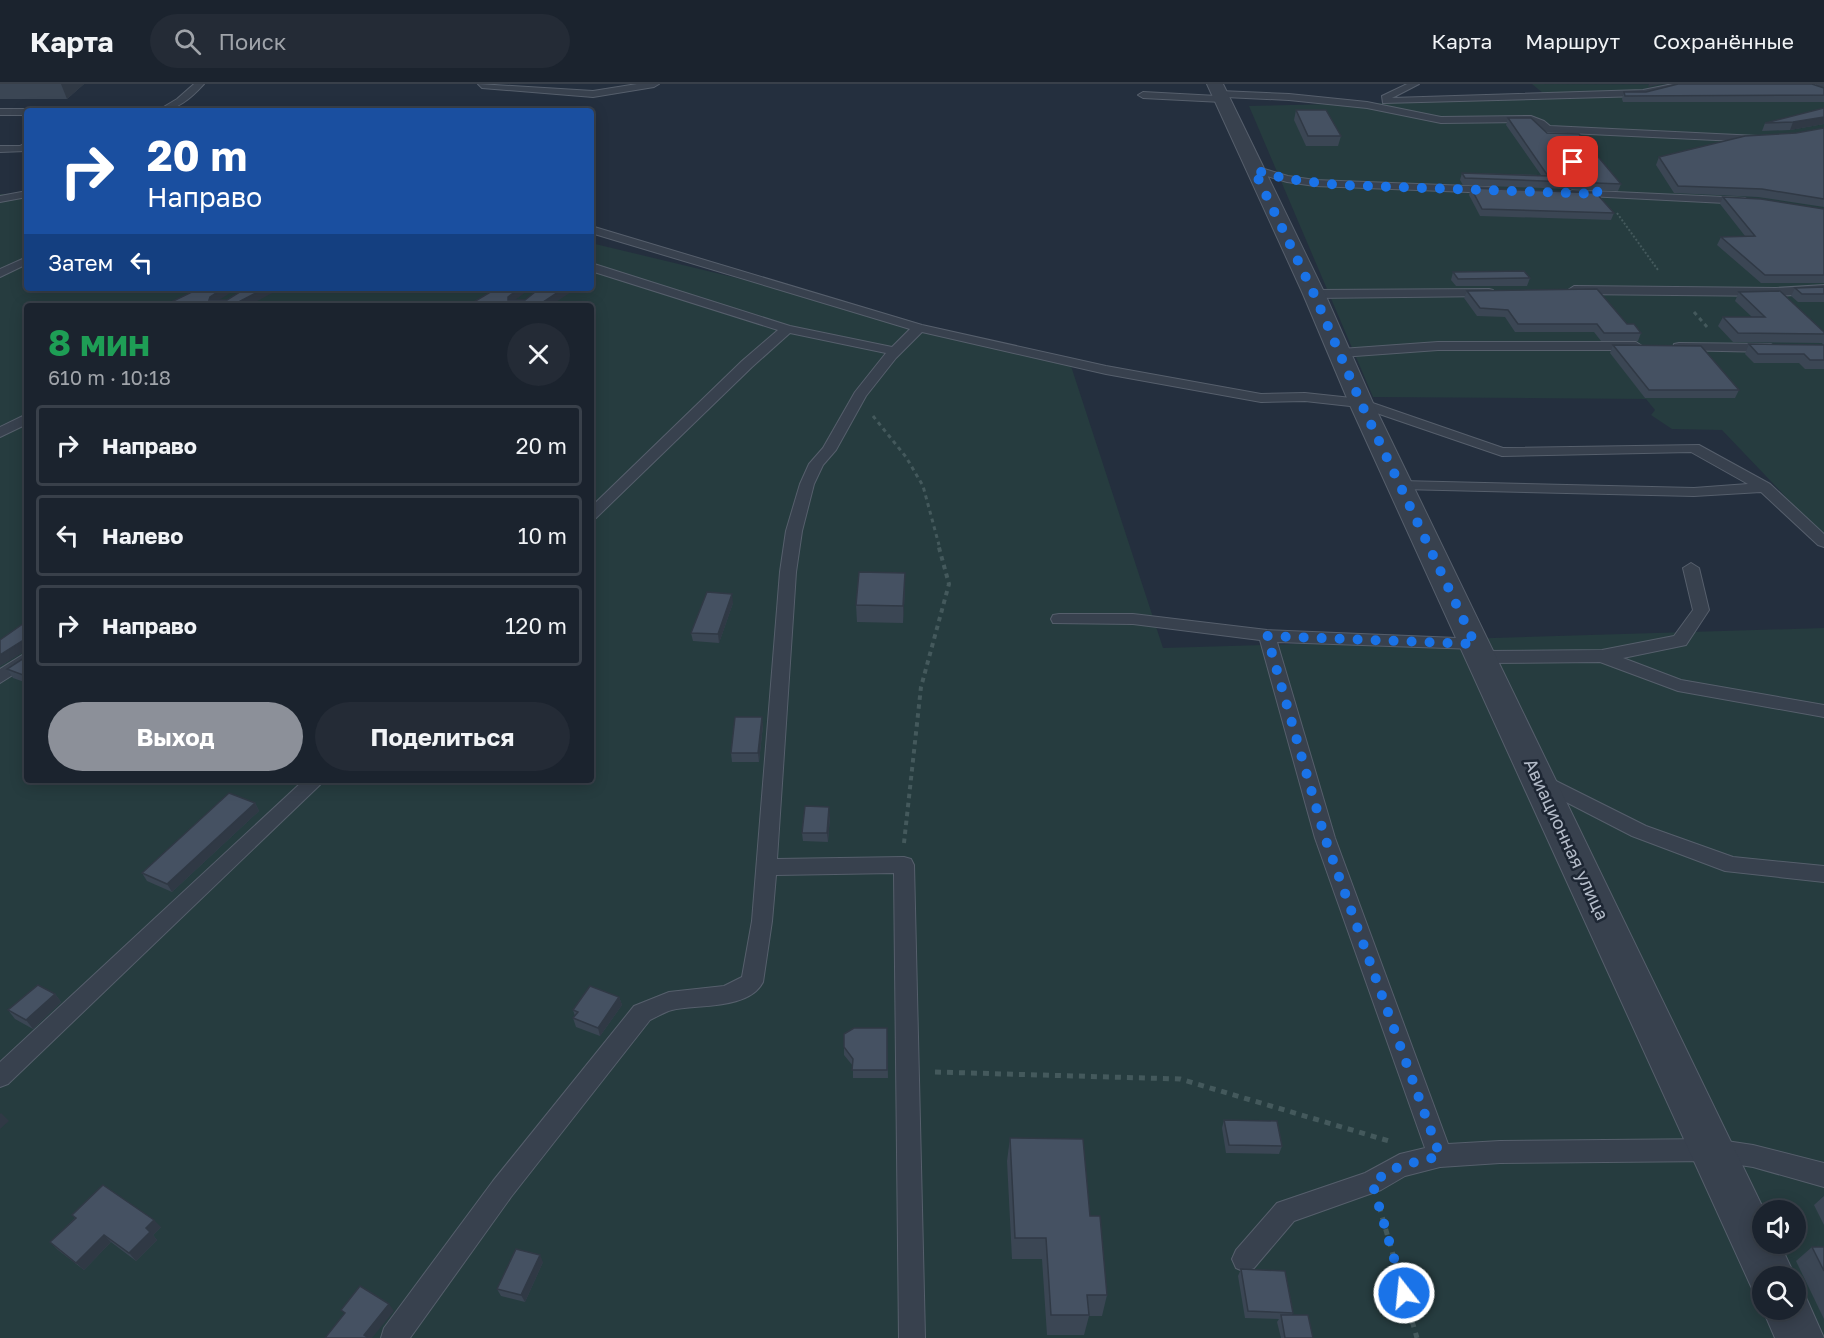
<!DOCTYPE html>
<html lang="ru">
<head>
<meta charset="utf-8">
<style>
  body { margin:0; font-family:"Golos Text",sans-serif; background:#242b36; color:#f1f3f6; height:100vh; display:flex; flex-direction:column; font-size:22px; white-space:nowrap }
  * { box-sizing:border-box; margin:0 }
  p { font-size:20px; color:#a0a4aa }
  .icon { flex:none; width:33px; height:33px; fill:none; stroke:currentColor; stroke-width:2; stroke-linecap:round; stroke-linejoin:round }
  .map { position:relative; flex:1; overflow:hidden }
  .drawer { position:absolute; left:24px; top:219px; width:570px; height:480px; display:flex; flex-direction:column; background:#1b232e; border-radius:6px; box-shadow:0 3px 15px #0003,0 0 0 2px #39404a }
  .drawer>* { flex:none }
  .guide { position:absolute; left:24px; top:24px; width:570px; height:183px; border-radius:6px; box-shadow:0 3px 15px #0003,0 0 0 2px #39404a; background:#1a4fa0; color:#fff; overflow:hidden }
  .controls { position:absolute; left:1752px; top:1116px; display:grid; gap:12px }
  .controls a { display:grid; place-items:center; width:54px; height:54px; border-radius:50%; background:#1b232e; box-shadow:0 3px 15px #0003,0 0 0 2px #39404a; font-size:30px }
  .pin { position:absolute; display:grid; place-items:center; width:51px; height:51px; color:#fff; margin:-26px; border-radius:12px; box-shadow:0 3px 9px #0006 }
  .me { position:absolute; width:66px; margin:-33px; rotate:344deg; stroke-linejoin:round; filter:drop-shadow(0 0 4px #0008) }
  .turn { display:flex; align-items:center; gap:21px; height:126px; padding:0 24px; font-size:27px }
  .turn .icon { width:78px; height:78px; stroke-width:2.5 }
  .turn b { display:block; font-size:42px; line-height:51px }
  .then { display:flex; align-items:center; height:57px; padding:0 24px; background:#0003; gap:12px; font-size:22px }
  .round { display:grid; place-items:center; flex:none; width:63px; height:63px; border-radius:32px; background:#242b36 }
  .overview { display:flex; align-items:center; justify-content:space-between; height:102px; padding:0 24px }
  h1 { font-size:36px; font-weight:700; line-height:45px; color:#1e9e55 }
  .cta { display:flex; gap:12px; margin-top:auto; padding:12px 24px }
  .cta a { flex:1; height:69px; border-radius:36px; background:#8c9099; color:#fff; font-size:24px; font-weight:700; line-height:69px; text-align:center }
  .cta a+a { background:#242b36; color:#f1f3f6 }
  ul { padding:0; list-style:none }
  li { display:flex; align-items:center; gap:18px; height:81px; margin:0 12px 9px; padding:0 12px; border:3px solid #39404a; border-radius:6px }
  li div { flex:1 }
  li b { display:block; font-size:22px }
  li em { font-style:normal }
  header { display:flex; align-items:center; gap:36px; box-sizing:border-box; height:84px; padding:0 30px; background:#1b232e; border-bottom:2px solid #39404a }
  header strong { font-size:28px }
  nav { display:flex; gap:33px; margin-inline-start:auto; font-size:21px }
  .search { width:420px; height:54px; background:#242b36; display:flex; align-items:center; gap:15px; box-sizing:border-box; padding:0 21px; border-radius:33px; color:#a0a4aa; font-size:22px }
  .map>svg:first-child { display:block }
  .green { fill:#263c3f; fill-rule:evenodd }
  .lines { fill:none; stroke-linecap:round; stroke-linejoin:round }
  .service-casing { stroke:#565f6c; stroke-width:2 }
  .minor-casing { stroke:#565f6c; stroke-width:2 }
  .path-far3 { stroke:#44595c; stroke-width:2; stroke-dasharray:2 2; stroke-linecap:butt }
  .path-far2 { stroke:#44595c; stroke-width:3; stroke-dasharray:4 4; stroke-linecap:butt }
  .path-far1 { stroke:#44595c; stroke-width:4; stroke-dasharray:4.5 4.5; stroke-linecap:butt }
  .path { stroke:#44595c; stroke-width:5; stroke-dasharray:6 6; stroke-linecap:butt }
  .service { fill:#38414e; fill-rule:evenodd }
  .minor { fill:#38414e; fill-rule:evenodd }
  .wall { fill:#3b4654 }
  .shaded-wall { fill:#303945 }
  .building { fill:#455162; stroke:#303945; stroke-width:1.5 }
  .route { stroke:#1a73e8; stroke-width:10; stroke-dasharray:0 18 }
  .labels { text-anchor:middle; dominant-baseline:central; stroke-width:5; stroke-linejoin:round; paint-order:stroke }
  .street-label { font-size:18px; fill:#b4bcc9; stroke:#1d2633 }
</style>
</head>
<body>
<header>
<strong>Карта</strong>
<div class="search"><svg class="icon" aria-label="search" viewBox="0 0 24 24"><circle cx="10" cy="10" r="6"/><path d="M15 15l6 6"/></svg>Поиск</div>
<nav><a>Карта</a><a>Маршрут</a><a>Сохранённые</a></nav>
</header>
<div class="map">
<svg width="1824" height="1254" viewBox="0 0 1824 1254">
  <rect width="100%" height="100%" fill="#242f3e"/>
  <g class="green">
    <polygon points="1532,0 1824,1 1824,453 1722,346 1672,345 1651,331 1655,326 1646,315 1373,313 1249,22 1550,15"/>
    <path d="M27,107v97h564v-45l255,61 225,62 92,282 661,-20v710h-1824v-1144h22zM27,222h564v474h-564zM1762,1126h34v34h-34zM1762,1192h34v34h-34z"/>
  </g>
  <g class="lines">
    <g class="service-casing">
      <g id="service">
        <path d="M194,0h10c-13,14 -27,27 -47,27l20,-12z"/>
        <polygon points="478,0 593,7 637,0 659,0 654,3 593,13 482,4"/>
        <polygon points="1407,0 1419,0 1392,14 1643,6 1673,0 1691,0 1643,12 1383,19 1382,12"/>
        <polygon points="1815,0 1824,0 1824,4 1817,2"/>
        <polygon points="1220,7 1289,10 1367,18 1441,33 1531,32 1544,37 1550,42 1758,52 1763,55 1758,58 1547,48 1530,38 1441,39 1367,24 1289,16 1225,13 1227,15 1222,18 1143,14 1138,11 1143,8 1217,12 1217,8"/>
        <polygon points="0,25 27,25 31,27 27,27 27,31 0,31"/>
        <polygon points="27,58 26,67 0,68 0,62 20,62"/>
        <polygon points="1254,82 1288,92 1315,96 1494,103 1499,106 1494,109 1315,102 1287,98 1250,87 1250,83"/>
        <polygon points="1572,106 1745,114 1750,117 1745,120 1568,111 1567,109"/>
        <polygon points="27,107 27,113 0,118 0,112"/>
        <path d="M591,142l331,99 184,41 155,28 44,-1 56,6 142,49 196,-3 71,39 54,50v13l-6,-2 -57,-53 -67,4 -293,-7 -7,-4 7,-4 293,7 54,-4 -57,-32 -189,4 -143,-49 -54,-6 -44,1 -155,-28 -184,-42 -26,26 -30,38 -30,54 -13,15 -9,19 -12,47 -6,41 -19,287 127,-2 7,2 3,6 11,473h-26l-5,-465 -118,2 -4,46 -9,61c-14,28 -66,22 -91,28 -8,2 -15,7 -22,10l-139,177 -101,141h-29l3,-10 109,-147 141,-175 35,-14 55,-6 18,-9 10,-56 28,-349 6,-41 14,-47 9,-20 14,-16 32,-56 31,-39 -96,-20 -38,34 -156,151 -5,2v-13l151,-146 36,-31 -187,-59v-8l199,63 102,21 18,-18 -319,-96z"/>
        <polygon points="27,173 27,180 0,193 0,185"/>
        <polygon points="1824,201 1824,209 1776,212 1574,210 1568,206 1574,202 1776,204"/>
        <polygon points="1489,205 1493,206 1493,212 1314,214 1308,210 1314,206"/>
        <polygon points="1438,258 1636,258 1642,262 1636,266 1438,266 1341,273 1335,269 1341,265"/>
        <polygon points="1679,259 1771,260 1777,264 1771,268 1674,266 1673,263 1674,260"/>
        <polygon points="27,330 27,340 0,353 0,343"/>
        <polygon points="1691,479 1699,484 1709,526 1686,561 1623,574 1681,596 1824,621 1824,633 1678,607 1600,578 1482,579 1476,577 1473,573 1476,569 1482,567 1602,566 1674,552 1693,526 1683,484"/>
        <polygon points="1059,530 1133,530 1267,546 1481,555 1484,559 1481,563 1475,565 1277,558 1335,754 1448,1060 1500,1057 1713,1055 1753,1061 1824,1079 1824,1103 1753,1083 1713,1077 1500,1079 1440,1083 1405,1092 1381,1106 1294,1137 1254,1184 1245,1188 1236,1184 1232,1175 1236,1166 1277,1119 1365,1089 1400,1070 1425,1064 1315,754 1260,556 1133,540 1053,539 1051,535 1053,531"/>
        <polygon points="27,568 27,582 0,599 0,585"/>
        <polygon points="1540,689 1646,742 1733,773 1824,782 1824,798 1725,787 1632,752 1533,701 1531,696 1533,691"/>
        <polygon points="304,696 325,696 8,1000 0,1003 0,978"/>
      </g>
    </g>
    <g class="minor-casing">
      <g id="minor">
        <polygon points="1207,0 1223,0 1325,210 1373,319 1764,1126 1762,1126 1762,1160 1780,1160 1795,1192 1762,1192 1762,1212 1754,1209 1349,319 1303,210"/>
        <polygon points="1796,1205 1804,1209 1824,1254 1775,1254 1763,1226 1796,1226"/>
      </g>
    </g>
    <polyline class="path-far3" points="1617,129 1658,186"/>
    <g class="path-far2">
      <polyline points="1694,228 1707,243"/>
      <polyline points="873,332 906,373 923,402 939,461"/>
    </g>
    <polyline class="path-far1" points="904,759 921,603 949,500 938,460"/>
    <g class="path">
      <polyline points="935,988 1180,995 1389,1057"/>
      <polyline points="1379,1122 1417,1254"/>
    </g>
    <use href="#service" class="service"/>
    <use href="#minor" class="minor"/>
  </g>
  <g class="wall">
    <polygon points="0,0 84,0 67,15 0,15"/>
    <polygon points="1824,4 1824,18 1623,18 1622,15 1624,8"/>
    <polygon points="1824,24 1824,40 1790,46 1762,47 1765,39"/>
    <polygon points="1296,26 1341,52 1338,62 1306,62 1294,36"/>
    <polygon points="1508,34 1547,49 1621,100 1618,107 1463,101 1460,96 1462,89 1541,91 1506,41"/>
    <polygon points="1824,44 1824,123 1758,113 1674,109 1656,81 1659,73"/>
    <polygon points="1471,104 1614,129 1611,136 1480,132 1469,111"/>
    <polygon points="1723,113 1824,125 1824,199 1761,199 1717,161 1721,153 1745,152 1720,120"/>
    <polygon points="1453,188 1530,194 1527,202 1456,202 1451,196"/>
    <polygon points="1824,203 1824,218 1798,218 1791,212 1795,204"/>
    <polygon points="1467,207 1627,240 1641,249 1638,257 1601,257 1594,248 1515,248 1505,233 1477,232 1464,214"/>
    <polygon points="1739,208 1824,248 1824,285 1805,285 1799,279 1754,279 1745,270 1749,260 1823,261 1822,259 1733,258 1718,242 1723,233 1752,233 1735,217"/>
    <polygon points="1613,261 1739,306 1735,314 1645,314 1610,269"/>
    <polygon points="905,505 903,539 857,538 856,521"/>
    <polygon points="733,519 719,559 693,557 691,549"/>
    <polygon points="27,537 27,599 13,594 7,585 24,574 23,568 0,582"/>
    <polygon points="763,641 759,678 732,678 731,669"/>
    <polygon points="255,719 259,727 172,808 147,797 142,789"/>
    <polygon points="830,732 828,758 803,757 802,749"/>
    <polygon points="55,910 61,918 33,945 15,935 8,926"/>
    <polygon points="619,913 622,921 600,952 576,943 573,934 575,932 573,926"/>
    <polygon points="887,944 888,994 853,994 853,982 844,971 844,963"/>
    <polygon points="1224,1036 1282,1062 1279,1070 1226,1069 1222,1044"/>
    <polygon points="1010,1054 1090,1132 1107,1211 1102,1232 1089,1232 1084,1251 1047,1251 1042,1175 1012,1175 1007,1077"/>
    <polygon points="1824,1112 1824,1141 1814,1121"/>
    <polygon points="72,1131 161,1143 153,1151 157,1156 136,1177 111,1158 84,1186 58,1166 50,1158 75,1134"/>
    <polygon points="1812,1163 1824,1163 1824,1235 1796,1177"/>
    <polygon points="543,1178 525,1218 501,1212 497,1205"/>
    <polygon points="1241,1185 1293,1229 1292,1231 1313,1254 1281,1254 1277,1238 1279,1235 1245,1234 1238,1192"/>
  </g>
  <g class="shaded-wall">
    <polygon points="61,0 84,0 67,15"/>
    <polygon points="1649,0 1662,0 1648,3"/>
    <polygon points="1824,33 1824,40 1790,46 1793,38"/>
    <polygon points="224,204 238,204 213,220 209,216 210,213"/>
    <polygon points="265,204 282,204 248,222 231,222"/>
    <polygon points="520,204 531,204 510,220 508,216 508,213"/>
    <polygon points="564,204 577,204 550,222 537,222"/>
    <polygon points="905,489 905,505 903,539 903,522"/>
    <polygon points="732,510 733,519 719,559 718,550"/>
    <polygon points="22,557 27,566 0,582 0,571"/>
    <polygon points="27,587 27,598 23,591"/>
    <polygon points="762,633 763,641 759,678 758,669"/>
    <polygon points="255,719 259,727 172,808 167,800"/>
    <polygon points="829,723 830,732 828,758 827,749"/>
    <polygon points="55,910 61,918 33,945 26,936"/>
    <polygon points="619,913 622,921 600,952 598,944"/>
    <polygon points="1,1029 9,1037 0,1045 0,1030"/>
    <polygon points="154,1136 161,1143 153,1151 157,1156 136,1177 129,1169 146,1144"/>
    <polygon points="104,1151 111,1158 84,1186 76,1179"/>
    <polygon points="540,1171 543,1178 525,1218 521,1211"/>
    <polygon points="389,1220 394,1227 372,1254 366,1254 364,1251"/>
  </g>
  <g class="building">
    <polygon points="1678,0 1812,0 1824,4 1824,11 1625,12 1624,8 1646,8"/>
    <polygon points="1824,24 1824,33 1793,38 1765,39"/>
    <polygon points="1296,26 1326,26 1341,52 1308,52"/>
    <polygon points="1508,34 1531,34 1547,49 1579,50 1621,100 1465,94 1462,89 1548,92"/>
    <polygon points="1824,44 1824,115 1762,105 1678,102 1659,73 1745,52 1796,49"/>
    <polygon points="1471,104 1596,109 1614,129 1482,125"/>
    <polygon points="1723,113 1761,115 1824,125 1824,191 1765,191 1721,153 1755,152"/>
    <polygon points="1524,187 1530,194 1458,195 1453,188"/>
    <polygon points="1824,203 1824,210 1802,210 1795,204"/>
    <polygon points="200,204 224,204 210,213 209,216 227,216 246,204 265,204 231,222 174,222 167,220"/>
    <polygon points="497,204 520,204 508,213 508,216 525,216 540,204 564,204 537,222 467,222"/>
    <polygon points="1597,205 1627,240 1634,240 1641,249 1604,249 1597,240 1518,240 1508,226 1480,224 1467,207"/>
    <polygon points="1780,207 1824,248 1824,250 1738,249 1723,233 1765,233 1739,208"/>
    <polygon points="1749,260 1824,261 1824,276 1810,276 1804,270 1758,270"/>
    <polygon points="1613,261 1701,262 1739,306 1649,306"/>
    <polygon points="859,488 905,489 903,522 856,521"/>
    <polygon points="707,508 732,510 718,550 691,549"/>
    <polygon points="27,537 27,587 23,591 7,585 24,574 22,557 0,571 0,556"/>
    <polygon points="735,633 762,633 758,669 731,669"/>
    <polygon points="229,709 255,719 167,800 142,789"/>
    <polygon points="805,722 829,723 827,749 802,749"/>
    <polygon points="38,901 55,910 26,936 8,926"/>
    <polygon points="590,902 619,913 598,944 573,934 578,928 573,926"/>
    <polygon points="854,944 887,944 887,986 852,986 853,975 844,963 844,950"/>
    <polygon points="1224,1036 1277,1037 1282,1062 1229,1061"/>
    <polygon points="1010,1054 1083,1055 1090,1132 1100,1132 1107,1211 1087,1211 1089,1231 1051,1231 1046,1154 1015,1154"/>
    <polygon points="103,1101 154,1136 146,1144 150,1148 129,1169 104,1151 76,1179 50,1158 76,1134 72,1131"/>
    <polygon points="1812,1163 1824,1163 1824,1187"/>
    <polygon points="516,1165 540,1171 521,1211 497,1205"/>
    <polygon points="1241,1185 1285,1187 1293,1229 1248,1227"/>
    <polygon points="360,1202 389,1220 364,1251 367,1253 366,1254 325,1254 345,1229 341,1226"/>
    <polygon points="1281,1231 1308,1231 1313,1254 1285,1254"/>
  </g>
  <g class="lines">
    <polyline class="route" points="1404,1209 1372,1098 1400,1082 1440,1072 1325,754 1267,552 1475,560 1361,319 1314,210 1254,86 1287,95 1338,101 1599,110 1573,78"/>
  </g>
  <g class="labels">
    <g class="street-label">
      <text transform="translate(1567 755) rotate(65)">Авиационная улица</text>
    </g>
  </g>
</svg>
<div class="controls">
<a><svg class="icon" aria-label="sound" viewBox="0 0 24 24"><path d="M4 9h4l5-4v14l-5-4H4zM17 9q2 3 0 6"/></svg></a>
<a><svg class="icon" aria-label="search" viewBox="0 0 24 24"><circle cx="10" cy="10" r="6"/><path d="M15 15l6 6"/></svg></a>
</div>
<div class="pin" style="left:1573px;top:78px;background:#d93025"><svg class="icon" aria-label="arrive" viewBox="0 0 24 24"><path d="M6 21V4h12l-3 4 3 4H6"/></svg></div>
<svg class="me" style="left:1404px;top:1209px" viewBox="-20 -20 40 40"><circle r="17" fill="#1a73e8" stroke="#fff" stroke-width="3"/><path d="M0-11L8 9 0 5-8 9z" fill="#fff"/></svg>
<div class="guide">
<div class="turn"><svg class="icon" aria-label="right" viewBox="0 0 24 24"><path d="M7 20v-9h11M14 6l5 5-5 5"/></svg><div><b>20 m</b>Направо</div></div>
<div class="then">Затем<svg class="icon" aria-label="left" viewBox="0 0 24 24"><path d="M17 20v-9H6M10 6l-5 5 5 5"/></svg></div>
</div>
<section class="drawer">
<div class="overview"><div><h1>8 мин</h1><p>610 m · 10:18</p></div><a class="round"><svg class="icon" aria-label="close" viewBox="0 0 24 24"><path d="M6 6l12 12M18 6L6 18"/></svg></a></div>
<ul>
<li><svg class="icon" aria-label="right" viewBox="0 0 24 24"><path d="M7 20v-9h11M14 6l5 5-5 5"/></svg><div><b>Направо</b></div><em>20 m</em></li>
<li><svg class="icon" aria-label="left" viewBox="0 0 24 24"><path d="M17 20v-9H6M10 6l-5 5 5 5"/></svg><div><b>Налево</b></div><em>10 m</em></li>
<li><svg class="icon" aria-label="right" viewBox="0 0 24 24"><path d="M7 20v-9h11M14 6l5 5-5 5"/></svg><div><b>Направо</b></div><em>120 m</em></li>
</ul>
<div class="cta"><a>Выход</a><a>Поделиться</a></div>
</section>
</div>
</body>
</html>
